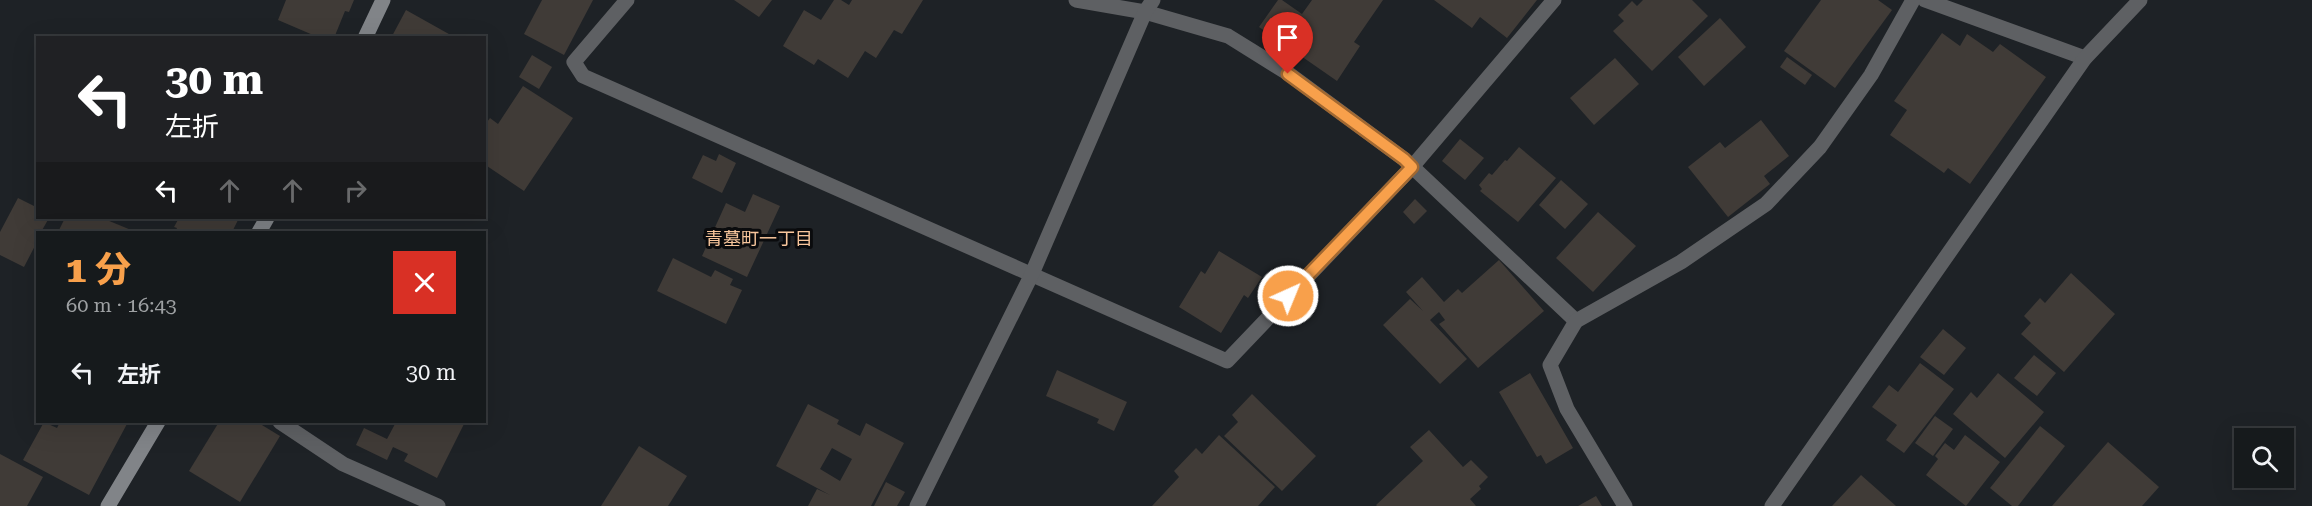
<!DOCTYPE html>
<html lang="ja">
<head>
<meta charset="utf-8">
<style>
  body { margin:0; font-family:"Roboto Serif","Noto Sans JP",serif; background:#1f2325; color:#f1f3f6; height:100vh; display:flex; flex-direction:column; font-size:22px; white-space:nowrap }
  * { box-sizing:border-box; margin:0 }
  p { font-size:20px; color:#9ea1a3 }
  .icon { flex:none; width:33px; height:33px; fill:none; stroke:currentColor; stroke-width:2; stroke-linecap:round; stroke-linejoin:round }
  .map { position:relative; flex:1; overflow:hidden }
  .drawer { position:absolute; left:36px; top:231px; width:450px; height:192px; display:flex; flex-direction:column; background:#161a1c; border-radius:0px; box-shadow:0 6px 24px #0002,0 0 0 2px #35383b }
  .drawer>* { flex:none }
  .guide { position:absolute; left:36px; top:36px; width:450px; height:183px; border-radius:0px; box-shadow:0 6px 24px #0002,0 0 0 2px #35383b; background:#202124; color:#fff; overflow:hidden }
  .fabs { position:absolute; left:2234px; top:428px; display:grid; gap:12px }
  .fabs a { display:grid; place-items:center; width:60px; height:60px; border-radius:0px; background:#161a1c; box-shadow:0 6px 24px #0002,0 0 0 2px #35383b; font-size:30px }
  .pin { position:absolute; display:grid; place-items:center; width:51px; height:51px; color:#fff; margin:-62px -26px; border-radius:50% 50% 50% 0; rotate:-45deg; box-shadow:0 0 6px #0007 }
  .pin .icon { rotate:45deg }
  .me { position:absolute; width:66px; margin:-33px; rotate:44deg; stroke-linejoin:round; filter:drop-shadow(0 0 4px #0008) }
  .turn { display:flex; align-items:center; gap:21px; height:126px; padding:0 30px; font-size:27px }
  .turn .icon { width:78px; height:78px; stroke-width:2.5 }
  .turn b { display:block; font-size:42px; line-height:51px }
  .lanes { display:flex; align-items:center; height:57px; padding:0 30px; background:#0003; justify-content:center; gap:30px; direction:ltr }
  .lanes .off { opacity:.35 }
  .round { display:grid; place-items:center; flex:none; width:63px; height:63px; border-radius:0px; background:#1f2325 }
  .summary { display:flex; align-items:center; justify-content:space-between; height:102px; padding:0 30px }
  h1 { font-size:36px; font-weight:800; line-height:45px; color:#f8a04b }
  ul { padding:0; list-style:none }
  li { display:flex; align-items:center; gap:18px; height:78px; padding:0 30px }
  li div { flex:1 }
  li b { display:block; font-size:22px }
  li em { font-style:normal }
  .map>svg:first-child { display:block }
  .building { fill:#403b37; fill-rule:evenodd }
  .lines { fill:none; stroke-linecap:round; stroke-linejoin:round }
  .minor { stroke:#5e6063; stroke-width:15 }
  .secondary { stroke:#818488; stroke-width:15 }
  .route-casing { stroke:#a16831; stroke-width:15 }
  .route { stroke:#f8a04b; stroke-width:10 }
  .labels { text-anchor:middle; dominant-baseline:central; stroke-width:6; stroke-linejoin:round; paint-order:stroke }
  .neighbourhood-label { font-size:18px; fill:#f8c69c; stroke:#0a0b0d }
</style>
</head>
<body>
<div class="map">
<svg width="2312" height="506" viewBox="0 0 2312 506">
  <rect width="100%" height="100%" fill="#1e2226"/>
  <g class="building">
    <polygon points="286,0 354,0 349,12 345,11 334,38 320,38 278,20"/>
    <polygon points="542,0 593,0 564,55 524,34"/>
    <polygon points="734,0 772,0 759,17"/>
    <polygon points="834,0 841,0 849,5 852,0 923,0 902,34 894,30 876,58 865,51 848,78 818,59 814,65 783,46 804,10 821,20"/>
    <polygon points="1278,0 1282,0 1302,14 1312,0 1383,0 1354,42 1360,46 1337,81 1259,27"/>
    <polygon points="1434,0 1537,0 1507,38 1480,17 1472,28"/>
    <polygon points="1643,0 1692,0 1708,16 1652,71 1613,31 1624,21 1618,15 1632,1 1637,6"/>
    <polygon points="1821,0 1878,0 1892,10 1835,88 1784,51"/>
    <polygon points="406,10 456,38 391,38"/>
    <polygon points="1720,18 1746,47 1704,86 1678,57"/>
    <polygon points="1942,33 1960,46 1967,34 1993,52 2000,44 2046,77 1970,184 1948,168 1944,173 1890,135 1907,110 1894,101"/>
    <polygon points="532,55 552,67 539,89 519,77"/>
    <polygon points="1787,57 1812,75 1805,85 1780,67"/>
    <polygon points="1615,58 1639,84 1594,125 1570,98"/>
    <polygon points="523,86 573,118 524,191 484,164 484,126 490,118 498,124"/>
    <polygon points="1761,120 1789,156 1764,176 1770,184 1728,217 1688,167 1720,142 1725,148"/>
    <polygon points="1460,139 1484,158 1465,180 1442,161"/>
    <polygon points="1519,147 1556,178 1518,222 1480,191 1482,189 1479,185 1489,173 1492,175 1505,160 1507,161"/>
    <polygon points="719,154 736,163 722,193 692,178 703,155 716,161"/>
    <polygon points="1561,180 1588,204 1565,229 1539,205"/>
    <polygon points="753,194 780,206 747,277 702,256 726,203 745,212"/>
    <polygon points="18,198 38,208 38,218 49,218 41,232 38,232 38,240 24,267 0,255 0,232"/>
    <polygon points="1415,199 1427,211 1414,224 1403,212"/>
    <polygon points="1598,212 1636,246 1593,292 1556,258"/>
    <polygon points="65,218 102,218 136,232 58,232"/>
    <polygon points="179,218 239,218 232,232 175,232 177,228 174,227"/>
    <polygon points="1219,251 1262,277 1248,298 1244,295 1221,333 1179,307 1201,271 1205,274"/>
    <polygon points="673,258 711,277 715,270 733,279 730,285 742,290 726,324 657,291"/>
    <polygon points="1499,260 1544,311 1478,368 1439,324 1445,320 1439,312 1430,320 1467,359 1440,384 1383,325 1410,299 1423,311 1406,292 1422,277 1444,302 1458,289 1462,293"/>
    <polygon points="2071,273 2115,314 2064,372 2021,334 2031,323 2024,316 2040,298 2045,303"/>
    <polygon points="1943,329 1966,348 1944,375 1920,357"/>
    <polygon points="2034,355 2056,373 2037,396 2014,378"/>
    <polygon points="1920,363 1954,389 1904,453 1886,440 1897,425 1872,407 1889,385 1898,392"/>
    <polygon points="1057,370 1127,402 1114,431 1097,423 1099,419 1046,396"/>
    <polygon points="1530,373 1573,448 1546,464 1541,455 1537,457 1499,392"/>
    <polygon points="1998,373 2044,412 2005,458 1953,414 1971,392 1977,398"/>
    <polygon points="1252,394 1316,456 1282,491 1224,436 1238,422 1232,415"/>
    <path d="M808,404l31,16 -2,4 23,12 6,-13 38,20 -33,63h-63l9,-17 13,6 -54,-29zM832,448l20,11 -12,22 -20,-12z"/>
    <polygon points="1935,416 1953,429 1933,456 1915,443"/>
    <polygon points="44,422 57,428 60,422 128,422 89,495 23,460"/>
    <polygon points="219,422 257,422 280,436 240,502 189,471"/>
    <polygon points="393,422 465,422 437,478 404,461 408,454 393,447 387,460 356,445 364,428 387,439 395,424"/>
    <polygon points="2040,426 2065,446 2018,506 2012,506 1990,488"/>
    <polygon points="1429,430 1463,467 1471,460 1488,477 1479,486 1481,489 1470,499 1476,506 1377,506 1376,505 1423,461 1410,447"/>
    <polygon points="1219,435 1275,487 1258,506 1152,506 1179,477 1174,471 1196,448 1202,454"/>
    <polygon points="1965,435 2000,462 1966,506 1926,475 1938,459 1935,456 1945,443 1954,450"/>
    <polygon points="2108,442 2159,487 2142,506 2052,506"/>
    <polygon points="639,446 687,476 668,506 601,506"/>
    <polygon points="0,454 43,477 27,506 0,506"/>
    <polygon points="1861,475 1896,506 1832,506"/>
    <polygon points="886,482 905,492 897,506 874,506"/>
    <polygon points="1596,496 1602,506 1578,506"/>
  </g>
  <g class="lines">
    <g class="minor">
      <polyline points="627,0 574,62 583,76 1227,361 1412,167 1554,0"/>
      <polyline points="1076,0 1145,12 1228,36 1289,74 1404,159 1576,321"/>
      <polyline points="1925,0 2085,58"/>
      <polyline points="280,422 343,464 438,506"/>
      <polyline points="917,506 1031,276 1145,12 1153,0"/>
      <polyline points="1625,506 1567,409 1550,365 1576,321 1681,262 1766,204 1820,147 1871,75 1913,0"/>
      <polyline points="1772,506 2085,58 2140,0"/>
    </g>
    <g class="secondary">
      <polyline points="365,38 383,0"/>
      <polyline points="259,232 267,218"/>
      <polyline points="108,506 158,422"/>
    </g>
  </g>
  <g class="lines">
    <g class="route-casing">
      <polyline id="route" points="1288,74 1404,159 1412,167 1288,296"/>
    </g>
    <use href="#route" class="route"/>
  </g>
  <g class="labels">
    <g class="neighbourhood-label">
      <text x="759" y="238">青墓町一丁目</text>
    </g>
  </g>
</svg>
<div class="fabs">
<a><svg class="icon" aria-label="search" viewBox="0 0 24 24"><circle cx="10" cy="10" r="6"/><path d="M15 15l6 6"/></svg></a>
</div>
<div class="pin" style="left:1288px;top:74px;background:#d93025"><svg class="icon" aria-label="arrive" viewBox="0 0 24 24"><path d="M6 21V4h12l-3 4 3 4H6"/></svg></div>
<svg class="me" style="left:1288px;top:296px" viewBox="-20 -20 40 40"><circle r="17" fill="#f8a04b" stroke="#fff" stroke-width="3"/><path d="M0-11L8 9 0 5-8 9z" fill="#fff"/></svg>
<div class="guide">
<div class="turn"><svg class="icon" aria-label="left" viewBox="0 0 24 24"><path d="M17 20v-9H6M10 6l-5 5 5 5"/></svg><div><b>30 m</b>左折</div></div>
<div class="lanes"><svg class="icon" aria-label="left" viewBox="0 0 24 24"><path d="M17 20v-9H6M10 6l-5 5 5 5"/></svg><svg class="icon off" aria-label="ahead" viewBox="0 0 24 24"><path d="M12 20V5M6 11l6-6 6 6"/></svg><svg class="icon off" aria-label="ahead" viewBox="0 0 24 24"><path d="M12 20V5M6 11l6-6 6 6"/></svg><svg class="icon off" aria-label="right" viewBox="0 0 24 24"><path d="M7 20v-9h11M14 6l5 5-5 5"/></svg></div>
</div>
<section class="drawer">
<div class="summary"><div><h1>1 分</h1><p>60 m · 16:43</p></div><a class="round" style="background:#d93025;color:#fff"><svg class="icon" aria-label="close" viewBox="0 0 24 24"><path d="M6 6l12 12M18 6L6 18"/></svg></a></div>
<ul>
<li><svg class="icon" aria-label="left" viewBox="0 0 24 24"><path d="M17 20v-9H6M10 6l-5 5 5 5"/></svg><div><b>左折</b></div><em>30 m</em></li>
</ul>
</section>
</div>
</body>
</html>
